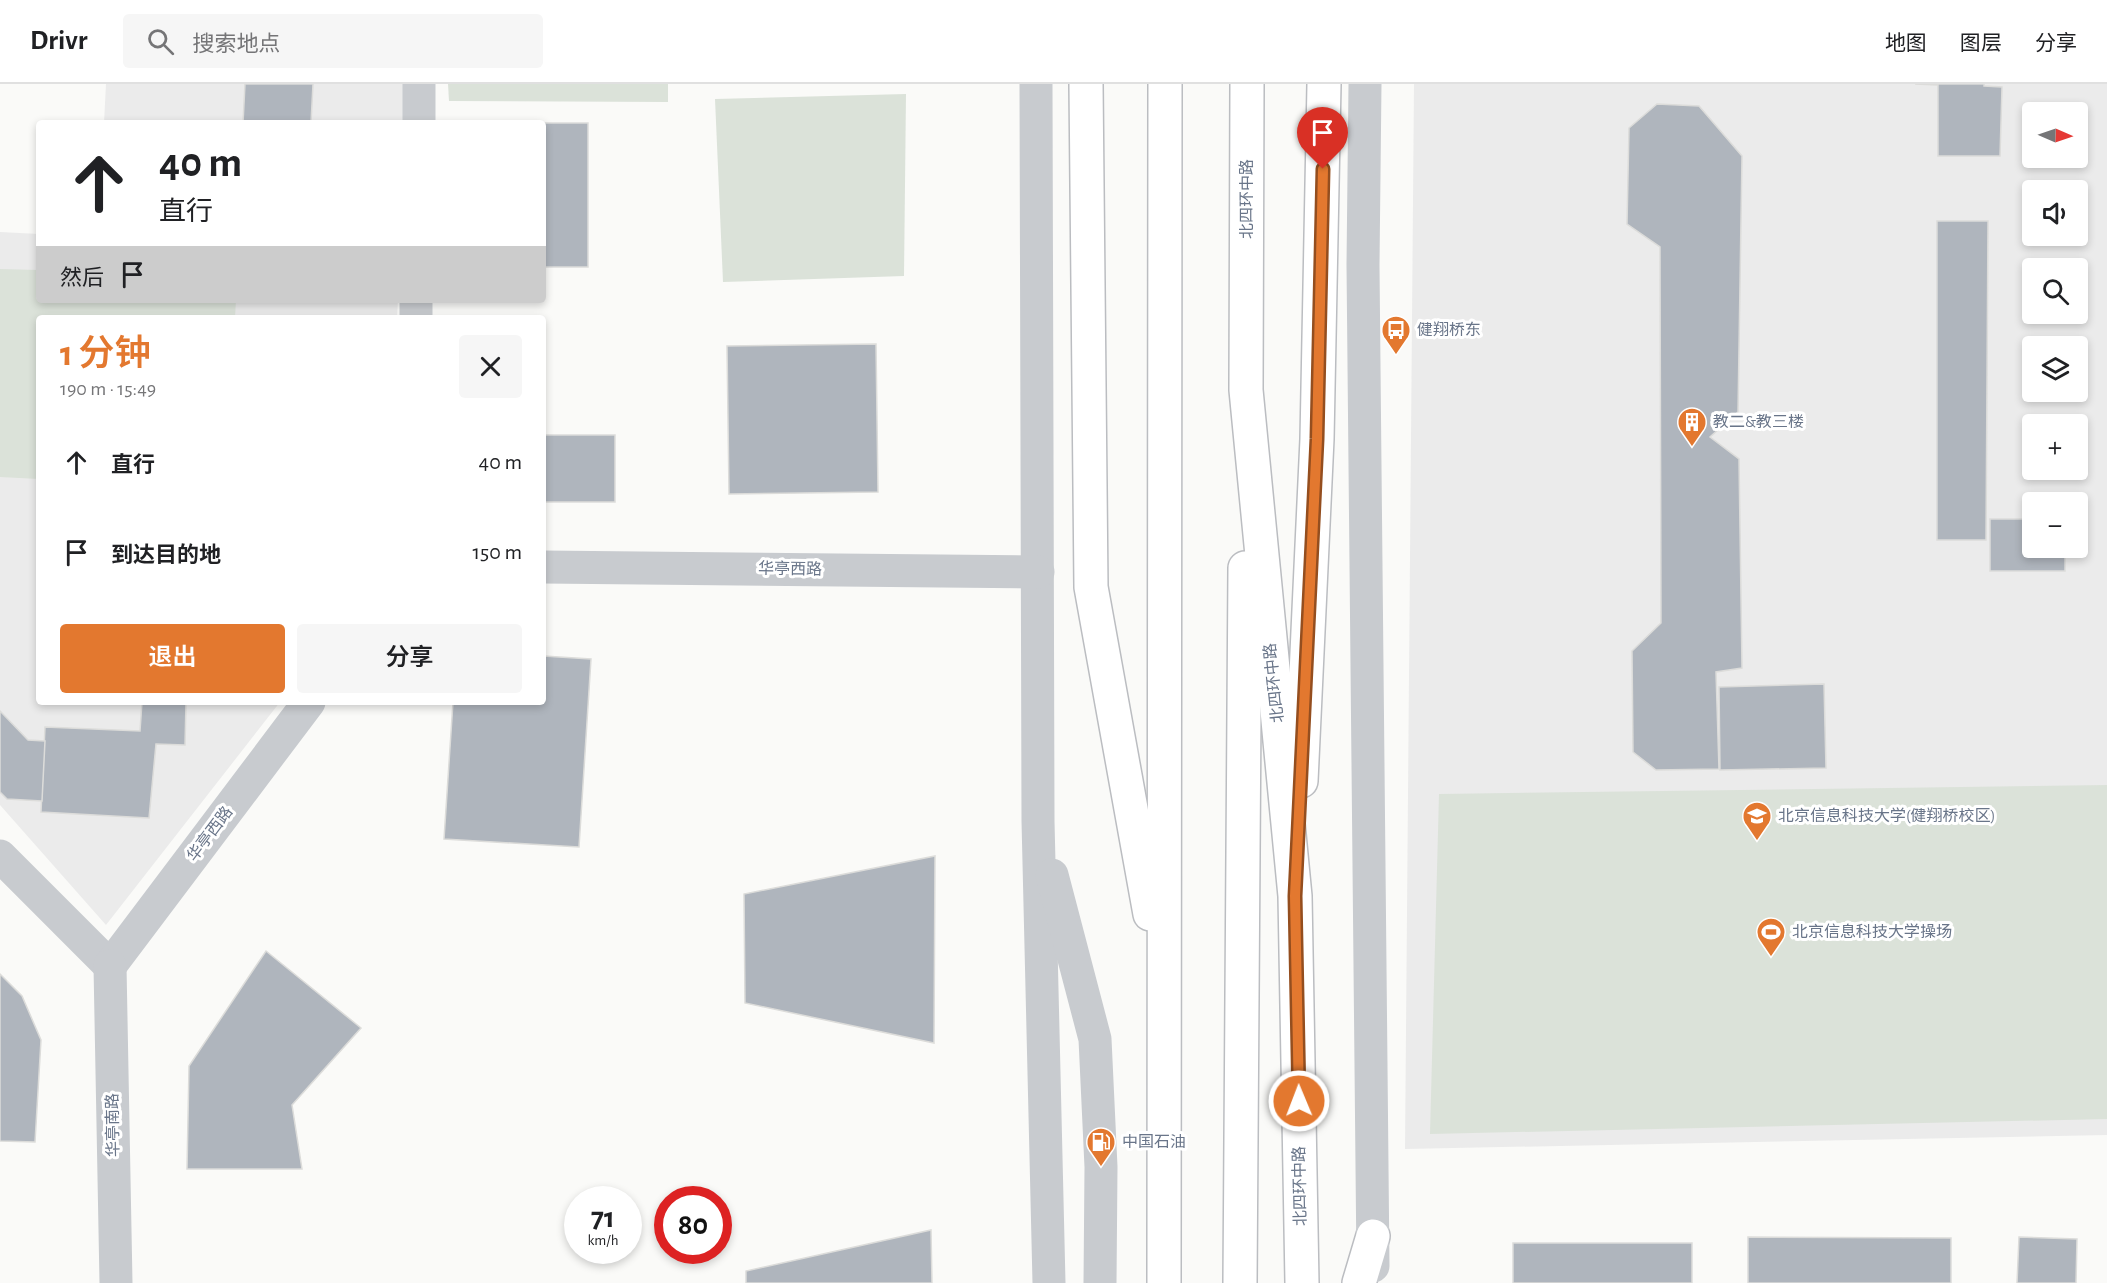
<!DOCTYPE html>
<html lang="zh">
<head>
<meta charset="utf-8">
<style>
  body { margin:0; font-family:"Alegreya Sans","Noto Sans SC",sans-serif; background:#f6f6f6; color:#202124; height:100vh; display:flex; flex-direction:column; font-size:22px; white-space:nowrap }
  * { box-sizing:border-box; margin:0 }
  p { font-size:20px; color:#757577 }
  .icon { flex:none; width:33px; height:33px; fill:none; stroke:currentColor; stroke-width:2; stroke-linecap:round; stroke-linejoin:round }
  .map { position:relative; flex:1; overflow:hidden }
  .sheet { position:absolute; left:36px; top:231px; width:510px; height:390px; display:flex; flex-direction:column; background:#fff; border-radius:6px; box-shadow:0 3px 9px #0003 }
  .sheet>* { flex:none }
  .top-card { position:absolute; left:36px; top:36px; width:510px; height:183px; border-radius:6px; box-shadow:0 3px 9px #0003; background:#fff; color:#202124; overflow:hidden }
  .needle { width:39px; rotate:92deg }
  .fabs { position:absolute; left:2022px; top:18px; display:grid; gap:12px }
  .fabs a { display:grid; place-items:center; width:66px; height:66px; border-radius:6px; background:#fff; box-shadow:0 3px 9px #0003; font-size:30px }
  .speed { position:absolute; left:564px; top:1102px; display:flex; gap:12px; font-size:30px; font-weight:700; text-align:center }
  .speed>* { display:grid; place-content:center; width:78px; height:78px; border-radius:50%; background:#fff; box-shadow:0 3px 9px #0003; line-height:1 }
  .speed small { font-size:15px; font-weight:400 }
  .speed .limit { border:9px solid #d22; background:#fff; color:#111 }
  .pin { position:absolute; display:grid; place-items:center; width:51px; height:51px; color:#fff; margin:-62px -26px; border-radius:50% 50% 50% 0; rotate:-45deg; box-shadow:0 0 6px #0007 }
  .pin .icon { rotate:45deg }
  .me { position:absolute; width:66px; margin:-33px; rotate:359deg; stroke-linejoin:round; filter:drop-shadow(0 0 4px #0008) }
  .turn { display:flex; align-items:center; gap:21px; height:126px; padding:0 24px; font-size:27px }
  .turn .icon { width:78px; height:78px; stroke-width:2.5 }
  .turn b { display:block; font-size:42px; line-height:51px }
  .then { display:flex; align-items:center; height:57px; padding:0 24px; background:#0003; gap:12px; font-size:22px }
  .round { display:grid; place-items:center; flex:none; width:63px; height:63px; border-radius:6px; background:#f6f6f6 }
  .summary { display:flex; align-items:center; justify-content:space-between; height:102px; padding:0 24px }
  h1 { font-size:36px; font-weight:600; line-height:45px; color:#e3782f }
  .primary-button { display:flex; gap:12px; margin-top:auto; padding:12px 24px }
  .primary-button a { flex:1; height:69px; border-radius:6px; background:#e3782f; color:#fff; font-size:24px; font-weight:600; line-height:69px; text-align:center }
  .primary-button a+a { background:#f6f6f6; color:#202124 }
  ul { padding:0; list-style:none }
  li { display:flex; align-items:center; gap:18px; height:90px; padding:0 24px }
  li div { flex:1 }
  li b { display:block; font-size:22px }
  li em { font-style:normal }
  header { display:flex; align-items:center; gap:36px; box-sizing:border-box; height:84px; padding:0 30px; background:#fff; border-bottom:2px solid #e0e0e0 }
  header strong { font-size:28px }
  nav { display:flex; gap:33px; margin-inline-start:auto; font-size:21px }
  .search { width:420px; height:54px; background:#f6f6f6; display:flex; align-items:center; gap:15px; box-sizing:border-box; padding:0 21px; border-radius:6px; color:#757577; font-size:22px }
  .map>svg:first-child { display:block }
  .built { fill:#ebebeb; fill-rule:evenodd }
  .green { fill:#dbe2d9 }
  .building { fill:#afb5bd; stroke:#dcdcda; stroke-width:1.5 }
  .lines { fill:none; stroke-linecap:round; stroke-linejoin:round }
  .highway-casing { stroke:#bbbdc1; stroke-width:36 }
  .minor { stroke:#c8cbcf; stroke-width:33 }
  .highway { stroke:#fff; stroke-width:33 }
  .route-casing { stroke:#944e1f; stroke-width:15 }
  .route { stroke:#e3782f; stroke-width:10 }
  .labels { text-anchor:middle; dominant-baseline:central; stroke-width:6; stroke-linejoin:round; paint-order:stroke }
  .street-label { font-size:16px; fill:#697589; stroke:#fff }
  .poi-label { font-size:16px; fill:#697589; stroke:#fff; text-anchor:start }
</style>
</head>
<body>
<header>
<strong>Drivr</strong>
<div class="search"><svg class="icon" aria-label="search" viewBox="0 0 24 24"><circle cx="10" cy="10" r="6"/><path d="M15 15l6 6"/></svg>搜索地点</div>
<nav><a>地图</a><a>图层</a><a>分享</a></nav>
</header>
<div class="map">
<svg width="2107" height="1199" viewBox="0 0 2107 1199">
  <rect width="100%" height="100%" fill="#fafaf8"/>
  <g class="built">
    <polygon points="106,0 404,0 403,39 104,39"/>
    <path d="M1414,0h693v1051l-702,14zM2032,28h46v46h-46zM2032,106h46v46h-46zM2032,184h46v46h-46zM2032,262h46v46h-46zM2032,340h46v46h-46zM2032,418h46v46h-46z"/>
    <polygon points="0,148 39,150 39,216 398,216 397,234 39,234 39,618 280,618 106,841 0,721"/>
  </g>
  <g class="green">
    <polygon points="448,0 668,0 668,18 449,17"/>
    <polygon points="906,10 904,192 723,198 715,15"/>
    <polygon points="0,185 39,186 39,216 236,216 235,234 39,234 39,395 0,393"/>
    <polygon points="2107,701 2107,1035 1430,1050 1439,710"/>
  </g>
  <g class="building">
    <polygon points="245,0 313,0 311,39 243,39"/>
    <polygon points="1915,0 1984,0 1984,2 2002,3 2000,72 1938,72 1938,1"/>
    <polygon points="1657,20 1699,22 1742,72 1738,328 1710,353 1739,375 1742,584 1716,588 1719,685 1656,686 1633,668 1632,567 1661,539 1660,163 1627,140 1629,44"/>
    <polygon points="445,39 588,39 588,183 543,183 543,39"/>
    <polygon points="1937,137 1988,137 1986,456 1937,456"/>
    <polygon points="876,260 878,408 729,410 727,262"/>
    <rect x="543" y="351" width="72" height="67"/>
    <polygon points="1990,435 2032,435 2032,464 2065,464 2065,487 1990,487"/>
    <polygon points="543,572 591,575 579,763 444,755 453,618 543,618"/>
    <polygon points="1824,600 1826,684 1720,686 1719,603"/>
    <polygon points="142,618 197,618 186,619 185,661 156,660 149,734 41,728 45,643 140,647"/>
    <polygon points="0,627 28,656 45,657 42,717 7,715 0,708"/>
    <polygon points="935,772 934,959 745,919 744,810"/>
    <polygon points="266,867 361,944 292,1021 302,1085 187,1085 189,982"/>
    <polygon points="0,890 22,912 41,956 35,1058 0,1057"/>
    <polygon points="931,1146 932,1199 746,1199 746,1187"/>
    <polygon points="1748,1153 1951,1154 1951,1199 1748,1199"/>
    <polygon points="2019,1153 2077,1155 2076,1199 2017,1199"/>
    <rect x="1513" y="1159" width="179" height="40"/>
  </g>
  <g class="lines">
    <g class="highway-casing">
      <g id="highway">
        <polyline points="1086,0 1091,503 1150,830"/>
        <polyline points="1247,0 1246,306 1295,812 1302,1199"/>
        <polyline points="1301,697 1317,355 1324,0"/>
        <polyline points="1164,1199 1165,0"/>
        <polyline points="1240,1199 1245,484"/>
        <polyline points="1359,1199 1373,1152"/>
      </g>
    </g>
    <g class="minor">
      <polyline points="1036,0 1038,737 1049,1199"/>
      <polyline points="1365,0 1363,181 1373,1182"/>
      <polyline points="419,39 419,0"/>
      <polyline points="416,234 416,216"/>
      <polyline points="543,483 1038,488"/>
      <polyline points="0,772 110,882"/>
      <polyline points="1052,791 1095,955 1101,1083 1100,1199"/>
      <polyline points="110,882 309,618"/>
      <polyline points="110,882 116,1199"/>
    </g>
    <use href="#highway" class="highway"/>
  </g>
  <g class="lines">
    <g class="route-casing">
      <polyline id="route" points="1299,1017 1295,812 1317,355 1323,85"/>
    </g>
    <use href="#route" class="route"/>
  </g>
  <defs>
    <g id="bus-pin" transform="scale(1.5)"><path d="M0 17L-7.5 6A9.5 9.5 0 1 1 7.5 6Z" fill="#e3782f" stroke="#fff"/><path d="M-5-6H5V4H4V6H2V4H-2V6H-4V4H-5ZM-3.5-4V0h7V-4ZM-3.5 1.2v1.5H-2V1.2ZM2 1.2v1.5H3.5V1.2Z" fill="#fff"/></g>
    <g id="building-pin" transform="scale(1.5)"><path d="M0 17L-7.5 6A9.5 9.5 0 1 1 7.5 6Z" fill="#e3782f" stroke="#fff"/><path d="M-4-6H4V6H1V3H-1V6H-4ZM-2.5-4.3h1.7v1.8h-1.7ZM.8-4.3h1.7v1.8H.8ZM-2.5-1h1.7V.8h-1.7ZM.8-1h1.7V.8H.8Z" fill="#fff"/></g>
    <g id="university-pin" transform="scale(1.5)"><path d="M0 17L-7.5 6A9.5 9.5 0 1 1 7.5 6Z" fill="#e3782f" stroke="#fff"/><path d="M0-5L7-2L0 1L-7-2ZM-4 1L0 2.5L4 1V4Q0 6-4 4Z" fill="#fff"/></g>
    <g id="stadium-pin" transform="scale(1.5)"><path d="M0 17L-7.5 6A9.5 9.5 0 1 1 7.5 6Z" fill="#e3782f" stroke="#fff"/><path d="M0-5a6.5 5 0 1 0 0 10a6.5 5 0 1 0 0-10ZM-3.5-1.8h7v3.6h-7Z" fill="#fff"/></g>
    <g id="fuel-pin" transform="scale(1.5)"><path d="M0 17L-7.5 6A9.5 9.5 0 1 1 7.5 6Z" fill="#e3782f" stroke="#fff"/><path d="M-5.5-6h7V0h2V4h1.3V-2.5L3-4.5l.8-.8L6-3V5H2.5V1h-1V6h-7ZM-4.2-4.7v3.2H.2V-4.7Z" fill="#fff"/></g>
  </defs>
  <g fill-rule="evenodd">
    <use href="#bus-pin" x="1396" y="246"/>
    <use href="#building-pin" x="1692" y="338"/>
    <use href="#university-pin" x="1757" y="732"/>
    <use href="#stadium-pin" x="1771" y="848"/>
    <use href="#fuel-pin" x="1101" y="1058"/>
  </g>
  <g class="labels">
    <g class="street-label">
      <text transform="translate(1247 115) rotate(-90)">北四环中路</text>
      <text transform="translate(790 485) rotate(1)">华亭西路</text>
      <text transform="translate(1274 599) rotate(-96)">北四环中路</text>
      <text transform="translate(210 750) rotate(-53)">华亭西路</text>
      <text transform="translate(113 1041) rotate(-91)">华亭南路</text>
      <text transform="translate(1300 1102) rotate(-91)">北四环中路</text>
    </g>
    <g class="poi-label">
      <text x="1417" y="246">健翔桥东</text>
      <text x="1713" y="338">教二&amp;教三楼</text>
      <text x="1778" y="732">北京信息科技大学(健翔桥校区)</text>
      <text x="1792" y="848">北京信息科技大学操场</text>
      <text x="1122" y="1058">中国石油</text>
    </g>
  </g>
</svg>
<div class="fabs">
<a><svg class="needle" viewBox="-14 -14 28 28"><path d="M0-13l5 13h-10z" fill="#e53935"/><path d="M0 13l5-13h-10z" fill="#757577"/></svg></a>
<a><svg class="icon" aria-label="sound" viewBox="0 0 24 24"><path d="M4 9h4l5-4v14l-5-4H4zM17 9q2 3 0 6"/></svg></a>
<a><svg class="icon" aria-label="search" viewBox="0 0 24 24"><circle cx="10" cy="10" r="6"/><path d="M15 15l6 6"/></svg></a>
<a><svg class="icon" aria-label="layers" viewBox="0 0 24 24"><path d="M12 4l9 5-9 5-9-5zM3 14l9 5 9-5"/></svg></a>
<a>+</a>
<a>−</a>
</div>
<div class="speed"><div>71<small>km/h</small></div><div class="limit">80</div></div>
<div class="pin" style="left:1323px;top:85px;background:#d93025"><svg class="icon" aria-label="arrive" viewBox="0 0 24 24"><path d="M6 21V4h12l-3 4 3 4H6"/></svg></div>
<svg class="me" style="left:1299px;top:1017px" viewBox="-20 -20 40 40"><circle r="17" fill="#e3782f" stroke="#fff" stroke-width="3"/><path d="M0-11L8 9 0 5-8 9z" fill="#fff"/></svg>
<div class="top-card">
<div class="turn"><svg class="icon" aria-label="ahead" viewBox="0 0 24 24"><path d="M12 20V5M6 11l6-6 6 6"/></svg><div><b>40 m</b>直行</div></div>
<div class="then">然后<svg class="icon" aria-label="arrive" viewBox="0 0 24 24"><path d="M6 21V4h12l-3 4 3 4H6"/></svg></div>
</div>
<section class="sheet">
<div class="summary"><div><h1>1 分钟</h1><p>190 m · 15:49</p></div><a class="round"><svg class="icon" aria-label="close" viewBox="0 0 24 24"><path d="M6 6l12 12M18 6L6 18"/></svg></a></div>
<ul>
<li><svg class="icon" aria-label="ahead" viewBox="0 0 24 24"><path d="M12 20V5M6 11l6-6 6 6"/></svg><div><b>直行</b></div><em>40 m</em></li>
<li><svg class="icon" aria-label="arrive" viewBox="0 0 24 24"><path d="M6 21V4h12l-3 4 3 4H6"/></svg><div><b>到达目的地</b></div><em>150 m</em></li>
</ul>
<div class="primary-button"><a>退出</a><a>分享</a></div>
</section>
</div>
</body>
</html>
